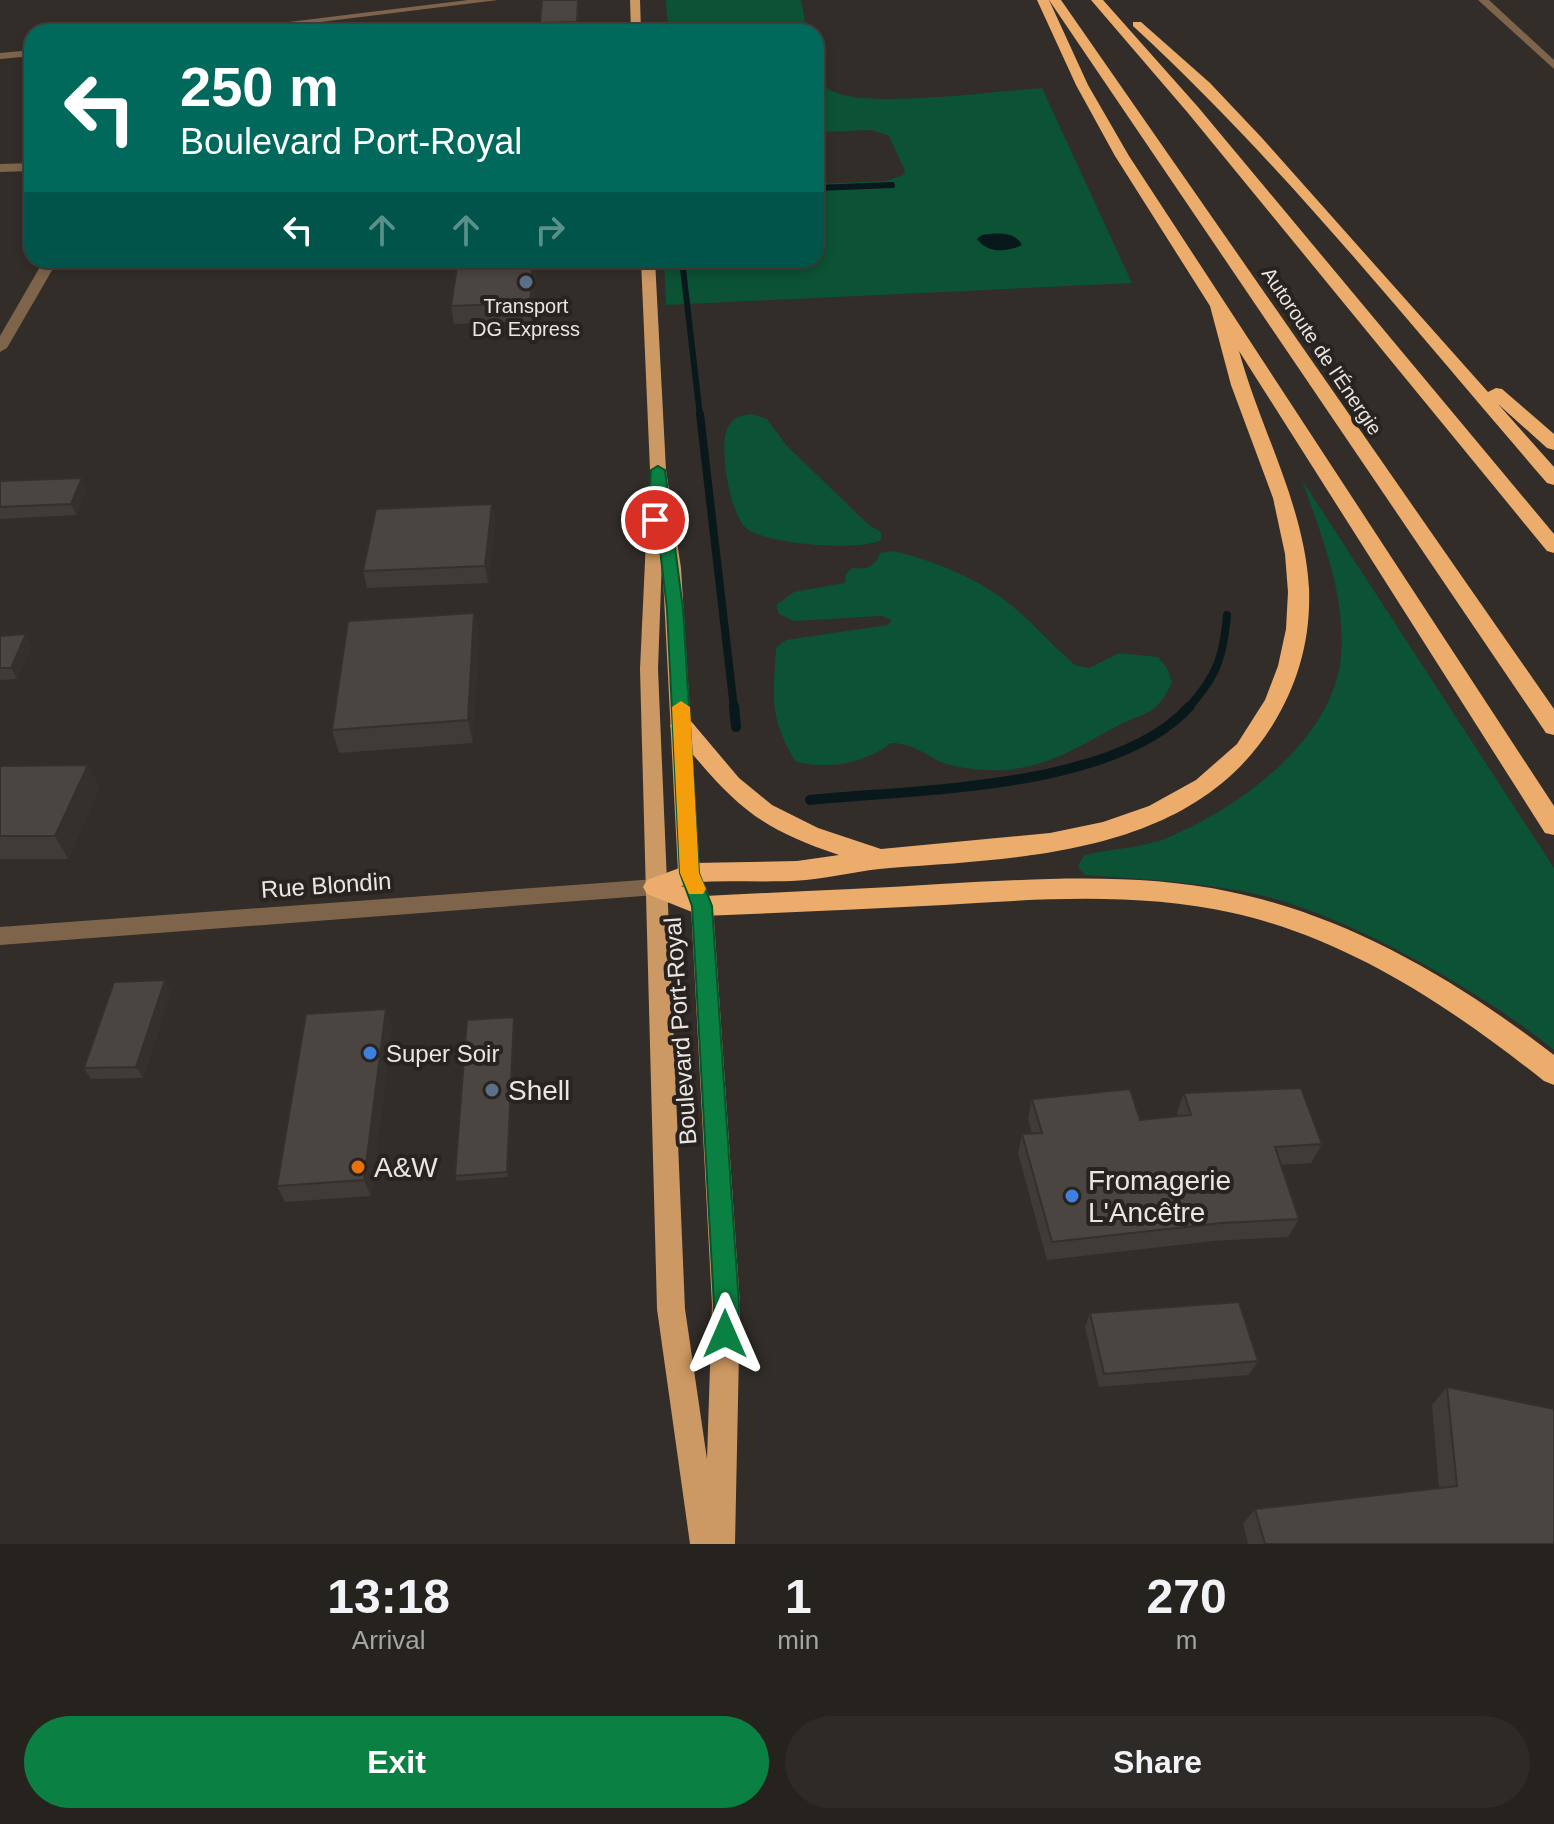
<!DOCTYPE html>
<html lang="en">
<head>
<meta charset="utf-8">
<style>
  body { margin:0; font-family:Arial,sans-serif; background:#2e2a27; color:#f1f3f6; height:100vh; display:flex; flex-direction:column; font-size:30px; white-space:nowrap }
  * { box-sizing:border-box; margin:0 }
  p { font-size:26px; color:#a4a4a4 }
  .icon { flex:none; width:44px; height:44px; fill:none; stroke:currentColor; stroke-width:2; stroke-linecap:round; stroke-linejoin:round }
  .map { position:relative; height:1544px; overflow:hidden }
  .sheet { display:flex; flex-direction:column; background:#26221e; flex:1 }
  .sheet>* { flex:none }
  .guide { position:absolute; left:24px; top:24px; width:800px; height:244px; border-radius:24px; box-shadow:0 4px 12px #0003,0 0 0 2px #423f3c; background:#00695c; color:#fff; overflow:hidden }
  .pin { position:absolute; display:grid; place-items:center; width:68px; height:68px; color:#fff; margin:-34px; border:4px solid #fff; border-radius:50%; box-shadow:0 2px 8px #0007 }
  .me { position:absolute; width:88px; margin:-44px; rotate:0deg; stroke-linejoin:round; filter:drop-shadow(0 0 6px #0008) }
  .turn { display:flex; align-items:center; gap:28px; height:168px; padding:0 24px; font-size:36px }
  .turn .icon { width:104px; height:104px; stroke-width:2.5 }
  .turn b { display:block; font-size:56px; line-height:68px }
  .lanes { display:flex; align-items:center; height:76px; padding:0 24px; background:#0003; justify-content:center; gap:40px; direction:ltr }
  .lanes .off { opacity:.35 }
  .eta { display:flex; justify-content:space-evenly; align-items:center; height:136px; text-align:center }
  .eta b { font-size:48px; font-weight:700; line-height:56px }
  .action { display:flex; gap:16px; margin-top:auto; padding:16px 24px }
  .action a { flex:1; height:92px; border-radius:48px; background:#0b8043; color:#fff; font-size:32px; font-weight:700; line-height:92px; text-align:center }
  .action a+a { background:#2e2a27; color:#f1f3f6 }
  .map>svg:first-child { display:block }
  .green { fill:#0c5234 }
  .water { fill:#08181b }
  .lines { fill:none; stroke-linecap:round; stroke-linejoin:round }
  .stream-far2 { stroke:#08181b; stroke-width:6 }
  .stream-far1 { stroke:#08181b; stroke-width:8 }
  .stream { stroke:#08181b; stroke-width:10 }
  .minor { fill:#7e644b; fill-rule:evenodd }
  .major { fill:#cc9863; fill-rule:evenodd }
  .highway { fill:#ecac6c; fill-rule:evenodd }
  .wall { fill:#403b37 }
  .shaded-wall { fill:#34302d }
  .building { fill:#4a4540; stroke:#34302d; stroke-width:2 }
  .route { fill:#0b8043; stroke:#07532c; stroke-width:2 }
  .slow { fill:#f59e0b }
  .service-dot { fill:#5c6f8a; stroke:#28231f; stroke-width:3 }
  .shop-dot { fill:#3f7fe0; stroke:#28231f; stroke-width:3 }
  .food-dot { fill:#e8710a; stroke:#28231f; stroke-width:3 }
  .labels { text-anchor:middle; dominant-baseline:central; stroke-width:8; stroke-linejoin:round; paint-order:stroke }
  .far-poi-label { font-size:20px; fill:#e9e5e2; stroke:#28231f }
  .far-street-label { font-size:20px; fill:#e9e5e2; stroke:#28231f }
  .street-label { font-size:24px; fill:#e9e5e2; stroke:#28231f }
  .poi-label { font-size:24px; fill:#e9e5e2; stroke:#28231f; text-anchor:start }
  .near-poi-label { font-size:28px; fill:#e9e5e2; stroke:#28231f; text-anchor:start }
</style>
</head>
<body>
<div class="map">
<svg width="1554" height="1544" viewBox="0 0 1554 1544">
  <rect width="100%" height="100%" fill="#322d28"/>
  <g class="green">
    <polygon points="666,0 801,0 807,32 668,32"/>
    <path d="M816,66c3,11 6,20 16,25 35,18 166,0 210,-3l90,195 -466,22 -2,-45h152v-76l70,-3 17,-6 2,-4 -16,-35 -17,-6 -56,2z"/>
    <path d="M752,414l15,5 19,26 83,80 12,7v8c-23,12 -113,4 -134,-11 -17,-12 -31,-89 -17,-105 6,-8 13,-9 22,-10z"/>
    <path d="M1302,480l252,388v182c-70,-57 -206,-135 -294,-155 -57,-13 -117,-16 -175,-20l-7,-8 6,-12c26,-6 58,-7 83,-17 71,-29 166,-98 174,-181 5,-62 -19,-120 -39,-177z"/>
    <path d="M893,551c39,9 87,28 118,54 23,19 42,41 64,60l14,3 30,-15 39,4 9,11 5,14c-15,34 -26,29 -55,44 -58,32 -93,54 -163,40 -23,-4 -33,-22 -63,-23 -26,20 -64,28 -96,18 -26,-46 -22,-61 -19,-113l10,-8 102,-15 4,-5 -10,-4 -88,5 -15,-7 -3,-9 18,-13 51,-9 1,-9 6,-6c16,1 22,0 28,-15z"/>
  </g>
  <path class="water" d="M982,235c14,-2 33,-4 40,10 -14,7 -34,9 -45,-6z"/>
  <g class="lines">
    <g class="stream-far2">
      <polyline points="816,188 892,185"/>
      <polyline points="682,260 700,416"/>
    </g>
    <g class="stream-far1">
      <polyline points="700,414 734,708"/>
      <path d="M1188,708c29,-32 35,-50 39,-93"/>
    </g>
    <g class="stream">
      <polyline points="734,706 736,727"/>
      <path d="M810,800c107,-11 305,-10 380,-94"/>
    </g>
    <g class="minor">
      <polygon points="468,0 498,0 239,32 208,32"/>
      <polygon points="1478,0 1489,0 1554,60 1554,69"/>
      <polygon points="32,50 32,56 0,59 0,53"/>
      <polygon points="32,163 32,171 0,172 0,164"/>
      <polygon points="44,260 58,260 7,348 0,352 0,336"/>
      <polygon points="656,879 664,881 667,887 664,893 656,895 0,945 0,927"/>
    </g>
    <g class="major">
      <polygon points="630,0 640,0 641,32 631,32"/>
      <path d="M641,260h14l11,210 15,98 19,305 13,33 27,399 -5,239h-45l-33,-235 -17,-640 7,-151 9,-5 -6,-43zM662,558l16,315 13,33 21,399 -5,154 -22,-150 -27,-640z"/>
    </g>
    <g class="highway">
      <path d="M1037,0h12l39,85 41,71 425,650v29l-9,-2 -306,-482c22,80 65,153 70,237 2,51 -11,96 -37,138 -80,128 -246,132 -382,142 -28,2 -56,9 -84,12 -36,3 -73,0 -109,2l-16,4 23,10c79,-4 158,-7 236,-12 97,-5 196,-12 291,8 120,25 228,90 323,163v30l-10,-4c-92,-73 -195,-142 -311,-168 -95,-21 -194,-14 -289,-8 -81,4 -161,8 -242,11l-55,-22 -4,-7 4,-7 46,-17 104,-2 42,-6c-88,-29 -108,-55 -165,-123l-4,-6 4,-6h16l49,58 33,27 46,23 63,21 169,-16 53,-11 46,-16 47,-26 41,-36 28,-44 13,-34 8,-37 2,-37 -3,-38 -12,-56 -42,-113 -21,-79 -95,-150 -39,-71z"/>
      <polygon points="1049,0 1061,0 1554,709 1554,735 1546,733"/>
      <polygon points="1091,0 1103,0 1198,107 1554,534 1554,553 1547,551 1188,113"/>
      <path d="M1133,22h8l69,61 52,55 226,254 8,-4 6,1 52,45v16l-7,-2 -49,-44 56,63v18l-7,-2c-134,-155 -263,-318 -414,-457z"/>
    </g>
  </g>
  <g class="wall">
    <polygon points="579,0 578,32 541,32 540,23"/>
    <polygon points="458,260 537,260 532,321 454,324 451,306"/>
    <polygon points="0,481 87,489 76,515 0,519"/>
    <polygon points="492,504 495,521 488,583 367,588 363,571"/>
    <polygon points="474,613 479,636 473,743 339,753 332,730"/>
    <polygon points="0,636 32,646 17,679 0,680"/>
    <polygon points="88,765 99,788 68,859 0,859 0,766"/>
    <polygon points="171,991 143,1078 91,1079 84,1068"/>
    <polygon points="386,1009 392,1026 371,1196 285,1202 277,1186"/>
    <polygon points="515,1023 508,1177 457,1181 455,1176"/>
    <polygon points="1184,1093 1322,1144 1311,1163 1281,1165 1299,1219 1288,1237 1213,1241 1047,1260 1018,1153 1022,1134 1032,1134 1028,1118 1032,1099 1140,1120 1178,1117 1177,1112"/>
    <polygon points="1090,1313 1258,1361 1249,1375 1099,1387 1085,1327"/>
    <polygon points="1447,1387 1554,1544 1248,1544 1243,1524 1255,1509 1439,1488 1432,1405"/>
  </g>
  <g class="shaded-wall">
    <polygon points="578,0 579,0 578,32 577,22"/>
    <polygon points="533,260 537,260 532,321 530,303"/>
    <polygon points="82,478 87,489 76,515 71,504"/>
    <polygon points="492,504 495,521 488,583 485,566"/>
    <polygon points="474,613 479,636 473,743 468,720"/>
    <polygon points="26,634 32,646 17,679 11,668"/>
    <polygon points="88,765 99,788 68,859 55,836"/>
    <polygon points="165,980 171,991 143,1078 136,1067"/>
    <polygon points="386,1009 392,1026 371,1196 364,1180"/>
    <polygon points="514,1017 515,1023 508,1177 507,1172"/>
  </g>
  <g class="building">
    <polygon points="542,0 578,0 577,22 540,23"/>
    <polygon points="458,260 533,260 530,303 451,306"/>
    <polygon points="82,478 71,504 0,507 0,481"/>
    <polygon points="492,504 485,566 363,571 376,509"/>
    <polygon points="474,613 468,720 332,730 348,621"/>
    <polygon points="26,634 11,668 0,668 0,636"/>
    <polygon points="88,765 55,836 0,836 0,766"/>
    <polygon points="165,980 136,1067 84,1068 114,982"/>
    <polygon points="386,1009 364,1180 277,1186 306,1014"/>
    <polygon points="514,1017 507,1172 455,1176 467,1020"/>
    <polygon points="1301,1088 1322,1144 1275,1147 1299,1219 1221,1223 1052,1242 1022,1134 1042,1133 1032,1099 1130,1089 1140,1120 1191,1115 1184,1093"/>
    <polygon points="1239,1302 1258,1361 1104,1374 1090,1313"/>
    <polygon points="1447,1387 1554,1409 1554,1544 1265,1544 1255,1509 1457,1486"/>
  </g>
  <polygon class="route" points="658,466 665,470 683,609 699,873 712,906 739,1305 738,1334 734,1342 725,1346 717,1342 713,1334 714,1305 692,906 680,873 667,609 657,524 648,520 651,470"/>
  <polygon class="slow" points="681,701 690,707 699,873 706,889 703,894 689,894 680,873 672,707"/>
  <g class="service-dot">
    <circle cx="526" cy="282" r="8"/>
    <circle cx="492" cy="1090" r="8"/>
  </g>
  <g class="shop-dot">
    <circle cx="370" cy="1053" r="8"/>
    <circle cx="1072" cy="1196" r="8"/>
  </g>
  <circle class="food-dot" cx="358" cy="1167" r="8"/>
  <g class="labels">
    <g class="far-poi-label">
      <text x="526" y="306">Transport<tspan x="526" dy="23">DG Express</tspan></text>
    </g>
    <g class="far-street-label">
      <text transform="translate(1322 351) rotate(56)">Autoroute de l'Énergie</text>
    </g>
    <g class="street-label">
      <text transform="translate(326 885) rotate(-4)">Rue Blondin</text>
      <text transform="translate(680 1031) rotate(-94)">Boulevard Port-Royal</text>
    </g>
    <g class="poi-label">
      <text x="386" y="1053">Super Soir</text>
    </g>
    <g class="near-poi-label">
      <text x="508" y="1090">Shell</text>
      <text x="374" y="1167">A&amp;W</text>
      <text x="1088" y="1180">Fromagerie<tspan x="1088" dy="32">L'Ancêtre</tspan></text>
    </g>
  </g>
</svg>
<div class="pin" style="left:655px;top:520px;background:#d93025"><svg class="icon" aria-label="arrive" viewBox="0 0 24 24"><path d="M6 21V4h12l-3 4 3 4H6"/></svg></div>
<svg class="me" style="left:725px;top:1334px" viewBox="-20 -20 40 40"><path d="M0-17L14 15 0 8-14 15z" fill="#0b8043" stroke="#fff" stroke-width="4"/></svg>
<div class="guide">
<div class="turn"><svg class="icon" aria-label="left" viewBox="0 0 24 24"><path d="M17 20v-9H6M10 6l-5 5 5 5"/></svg><div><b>250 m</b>Boulevard Port-Royal</div></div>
<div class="lanes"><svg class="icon" aria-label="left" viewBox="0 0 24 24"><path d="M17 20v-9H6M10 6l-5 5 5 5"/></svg><svg class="icon off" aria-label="ahead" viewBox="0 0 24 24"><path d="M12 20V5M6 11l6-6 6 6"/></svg><svg class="icon off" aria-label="ahead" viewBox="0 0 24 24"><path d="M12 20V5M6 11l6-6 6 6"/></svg><svg class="icon off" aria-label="right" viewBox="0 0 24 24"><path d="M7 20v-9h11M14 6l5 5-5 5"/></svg></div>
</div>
</div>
<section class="sheet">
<div class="eta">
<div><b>13:18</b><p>Arrival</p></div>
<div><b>1</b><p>min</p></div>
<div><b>270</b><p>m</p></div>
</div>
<div class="action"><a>Exit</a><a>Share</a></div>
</section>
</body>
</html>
